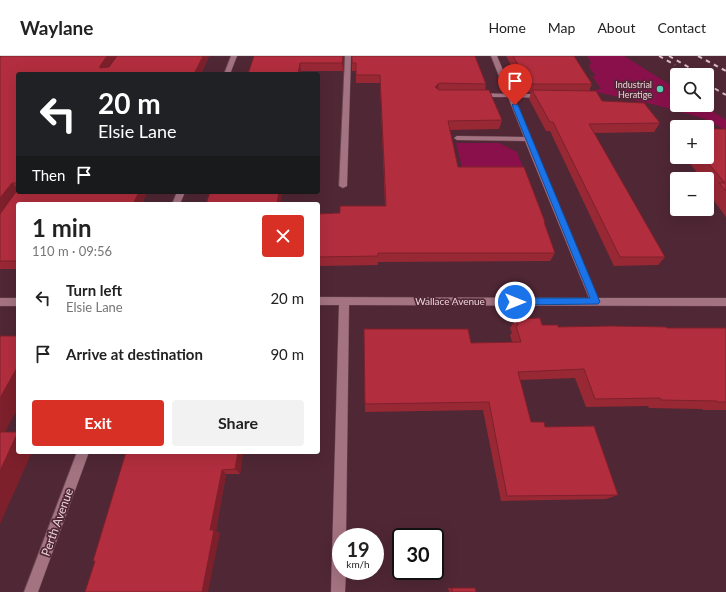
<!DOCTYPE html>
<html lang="en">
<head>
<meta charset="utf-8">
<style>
  body { margin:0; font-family:Lato,sans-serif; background:#f2f2f2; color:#222; height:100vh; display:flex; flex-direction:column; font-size:15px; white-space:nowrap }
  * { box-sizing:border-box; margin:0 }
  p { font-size:13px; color:#767676 }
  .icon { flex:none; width:22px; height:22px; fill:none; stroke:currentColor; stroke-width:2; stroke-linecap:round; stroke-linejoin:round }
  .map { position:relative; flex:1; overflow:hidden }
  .sheet { position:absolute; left:16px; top:146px; width:304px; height:252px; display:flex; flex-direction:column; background:#fff; border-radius:4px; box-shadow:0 4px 16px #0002 }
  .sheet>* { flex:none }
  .hud { position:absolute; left:16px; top:16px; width:304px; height:122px; border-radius:4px; box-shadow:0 4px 16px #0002; background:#202124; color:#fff; overflow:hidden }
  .buttons { position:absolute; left:670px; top:12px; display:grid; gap:8px }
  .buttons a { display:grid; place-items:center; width:44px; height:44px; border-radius:4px; background:#fff; box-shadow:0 4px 16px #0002; font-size:20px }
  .speed { position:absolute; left:332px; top:472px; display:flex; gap:8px; font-size:20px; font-weight:700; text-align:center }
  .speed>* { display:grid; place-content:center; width:52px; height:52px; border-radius:50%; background:#fff; box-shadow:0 4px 16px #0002; line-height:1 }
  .speed small { font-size:10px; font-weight:400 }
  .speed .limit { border:2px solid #111; border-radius:6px; background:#fff; color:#111 }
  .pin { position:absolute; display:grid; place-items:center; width:34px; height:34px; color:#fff; margin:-41px -17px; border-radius:50% 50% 50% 0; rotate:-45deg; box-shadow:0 0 4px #0007 }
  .pin .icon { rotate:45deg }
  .me { position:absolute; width:44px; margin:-22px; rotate:90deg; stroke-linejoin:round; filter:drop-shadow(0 0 3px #0008) }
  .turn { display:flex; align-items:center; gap:14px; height:84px; padding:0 16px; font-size:18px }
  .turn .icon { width:52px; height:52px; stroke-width:2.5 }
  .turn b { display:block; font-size:28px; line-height:34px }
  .then { display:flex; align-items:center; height:38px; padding:0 16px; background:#0003; gap:8px; font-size:15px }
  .round { display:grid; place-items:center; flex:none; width:42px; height:42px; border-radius:4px; background:#f2f2f2 }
  .headline { display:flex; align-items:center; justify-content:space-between; height:68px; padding:0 16px }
  h1 { font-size:24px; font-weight:700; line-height:30px }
  .button { display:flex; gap:8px; margin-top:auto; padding:8px 16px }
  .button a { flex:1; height:46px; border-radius:4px; background:#d93025; color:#fff; font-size:16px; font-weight:700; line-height:46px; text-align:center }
  .button a+a { background:#f2f2f2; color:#222 }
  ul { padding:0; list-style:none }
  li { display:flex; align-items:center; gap:12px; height:56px; padding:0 16px }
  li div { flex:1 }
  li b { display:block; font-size:15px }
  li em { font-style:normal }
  header { display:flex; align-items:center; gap:24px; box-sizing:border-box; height:56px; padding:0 20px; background:#fff; border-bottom:1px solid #e0e0e0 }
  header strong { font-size:19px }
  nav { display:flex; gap:22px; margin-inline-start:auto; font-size:14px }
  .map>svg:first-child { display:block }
  .green { fill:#8a104b }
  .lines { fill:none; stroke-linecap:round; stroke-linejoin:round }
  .minor-casing { stroke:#684552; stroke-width:1 }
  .minor { fill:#a47382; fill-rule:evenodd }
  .rail { stroke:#d9bdc5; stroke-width:2; stroke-dasharray:4.5 4.5; stroke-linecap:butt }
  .wall { fill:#992835 }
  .shaded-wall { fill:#7d202b }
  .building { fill:#b22e3e; stroke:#7d202b }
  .route { fill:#1a73e8; stroke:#114b97 }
  .poi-dot { fill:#5dceb8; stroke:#502735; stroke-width:1.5 }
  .labels { text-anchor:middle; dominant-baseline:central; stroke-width:3.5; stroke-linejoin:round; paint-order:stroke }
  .far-poi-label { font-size:9px; fill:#edd2da; stroke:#502735; text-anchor:end }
  .street-label { font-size:10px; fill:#edd2da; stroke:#502735 }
  .near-street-label { font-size:12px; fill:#edd2da; stroke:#502735 }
</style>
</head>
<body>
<header>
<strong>Waylane</strong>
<nav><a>Home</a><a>Map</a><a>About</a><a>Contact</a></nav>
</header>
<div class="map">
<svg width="726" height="536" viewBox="0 0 726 536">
  <rect width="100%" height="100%" fill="#502735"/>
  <g class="green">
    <polygon points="587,0 624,0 677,33 677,49 703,49 726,64 726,75 712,66 702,62 656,49 596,36 595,34 601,33 592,20 596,20 589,11 591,6"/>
    <polygon points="456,87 499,87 517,96 524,114 463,115"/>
  </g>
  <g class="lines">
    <g class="minor-casing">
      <g id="minor">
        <polygon points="231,0 237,0 230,18 224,18"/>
        <polygon points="345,0 351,0 347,130 343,132 339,130"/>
        <polygon points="491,0 497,0 513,38 544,38 547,40 544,42 514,41 598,242 726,242 726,250 349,249 346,481 341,481 341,515 346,515 345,536 331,536 339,249 318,249 318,241 589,242 525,85 457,84 454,82 457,80 524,81 508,41 478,41 475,39 478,37 506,38"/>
        <polygon points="177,136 185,136 180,148 172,148"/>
        <rect x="0" y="242" width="18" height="8"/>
        <polygon points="77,396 89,396 38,536 24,536"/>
      </g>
    </g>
    <use href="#minor" class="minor"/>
    <g class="rail">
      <polyline points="659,0 675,9"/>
      <polyline points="669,0 702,19"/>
      <polyline points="698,0 726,15"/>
      <polyline points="707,28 726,39"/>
    </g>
  </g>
  <g class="wall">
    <polygon points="0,0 116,0 108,11 209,0 201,18 18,18 18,136 147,136 142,148 18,148 18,213 0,213"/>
    <polygon points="254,0 344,0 343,15 301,15 301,18 248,18"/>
    <polygon points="352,0 486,28 485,34 502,64 499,73 450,74 458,111 545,166 544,168 555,197 550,205 378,206 378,209 318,210 318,158 340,157 385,150 380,27 356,27 356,15 352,15"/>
    <polygon points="506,0 574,0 592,28 589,35 602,45 660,67 654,76 594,77 665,201 658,209 614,210 550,75 546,75 529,43 531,36 526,36"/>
    <polygon points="726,73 726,161 709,138 712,135 707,129 707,123 702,123 685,101 707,101"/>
    <polygon points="677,76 677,92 671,84"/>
    <polygon points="516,263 542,269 558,271 667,272 726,272 726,354 703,354 702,353 649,352 648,350 586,351 575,322 520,324 531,366 545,371 618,439 606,443 501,445 483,354 365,356 364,273 471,287 512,286 510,279 512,277 510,272"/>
    <polygon points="243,396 240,418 226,418 216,475 220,477 95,505"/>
    <polygon points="448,532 452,532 476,536 449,536"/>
  </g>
  <g class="shaded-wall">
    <polygon points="107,0 116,0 104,17 100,12 100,10"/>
    <polygon points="203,0 209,0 201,18 194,18"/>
    <polygon points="343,0 344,0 343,15 342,7"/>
    <polygon points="300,7 301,15 301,18 298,18"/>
    <polygon points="439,27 438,36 435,31"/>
    <polygon points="12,127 18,133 0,160 0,142"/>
    <polygon points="139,136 147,136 142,148 133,148"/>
    <polygon points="279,136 283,136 280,148 277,148"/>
    <polygon points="18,310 18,352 0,385 0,342"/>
    <polygon points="18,377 18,396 32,396 0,468 0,415"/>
    <polygon points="238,396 243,396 240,418 235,413"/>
    <polygon points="222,414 226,418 216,475 220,477 208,536 202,536 210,474"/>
  </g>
  <g class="building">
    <polygon points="2,0 107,0 100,10 100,12 109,11 117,0 203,0 194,18 18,18 18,127 12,127 0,142 0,2"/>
    <polygon points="254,0 343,0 342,7 300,7 298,18 248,18"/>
    <polygon points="352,0 475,0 486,28 439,27 435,31 439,34 489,34 502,64 448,65 458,111 524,111 545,166 544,166 555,197 378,197 378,200 318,201 318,158 340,157 340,150 386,150 380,19 356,19 356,7 352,7"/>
    <polygon points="513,0 574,0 592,28 529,28"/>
    <polygon points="532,34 596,35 602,45 644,47 660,67 589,68 665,201 620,201 553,66 550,66"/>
    <polygon points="707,73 726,73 726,135 719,127 725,127 703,101 707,101"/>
    <polygon points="18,133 18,136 139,136 133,148 18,148 18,205 0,205 0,158"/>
    <polygon points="210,136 279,136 277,148 206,148"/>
    <polygon points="540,262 542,269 558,269 558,271 611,270 666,271 667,272 726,272 726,346 717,346 717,345 661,344 660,342 595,343 584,313 518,316 531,366 544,366 545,371 594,370 618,439 507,440 489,346 365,348 364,273 468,273 471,287 521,286 516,270 518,269 516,263"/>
    <polygon points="0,280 18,280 18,310 0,342"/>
    <polygon points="0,376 18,376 0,415"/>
    <polygon points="126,396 238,396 235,413 222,414 210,474 214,474 202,536 85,536 95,505 93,505"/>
    <polygon points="452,532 475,532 476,536 452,536"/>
  </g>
  <polygon class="route" points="513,48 518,49 600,246 598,248 515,249 511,246 515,242 590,242 512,49"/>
  <circle class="poi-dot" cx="660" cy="33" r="4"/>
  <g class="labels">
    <g class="far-poi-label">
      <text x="652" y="28">Industrial<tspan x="652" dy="10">Heratige</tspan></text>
    </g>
    <g class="street-label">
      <text x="450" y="245">Wallace Avenue</text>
    </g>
    <g class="near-street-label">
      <text transform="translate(57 466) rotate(-70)">Perth Avenue</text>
    </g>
  </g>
</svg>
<div class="buttons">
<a><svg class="icon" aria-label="search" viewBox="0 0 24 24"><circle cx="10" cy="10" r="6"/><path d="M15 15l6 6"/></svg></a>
<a>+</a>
<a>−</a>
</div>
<div class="speed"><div>19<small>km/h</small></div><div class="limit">30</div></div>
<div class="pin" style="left:515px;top:49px;background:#d93025"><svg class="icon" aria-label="arrive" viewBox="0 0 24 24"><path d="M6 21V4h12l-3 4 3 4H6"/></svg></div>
<svg class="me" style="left:515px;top:246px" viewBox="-20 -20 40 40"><circle r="17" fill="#1a73e8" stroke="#fff" stroke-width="3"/><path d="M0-11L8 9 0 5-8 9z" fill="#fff"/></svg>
<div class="hud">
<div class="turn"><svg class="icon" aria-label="left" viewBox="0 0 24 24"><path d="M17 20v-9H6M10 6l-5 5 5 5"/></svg><div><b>20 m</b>Elsie Lane</div></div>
<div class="then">Then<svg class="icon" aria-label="arrive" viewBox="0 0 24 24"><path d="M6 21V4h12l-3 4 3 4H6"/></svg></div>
</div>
<section class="sheet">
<div class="headline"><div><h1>1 min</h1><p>110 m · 09:56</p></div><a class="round" style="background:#d93025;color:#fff"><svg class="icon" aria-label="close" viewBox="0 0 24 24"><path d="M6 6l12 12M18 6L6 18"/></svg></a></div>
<ul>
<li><svg class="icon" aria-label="left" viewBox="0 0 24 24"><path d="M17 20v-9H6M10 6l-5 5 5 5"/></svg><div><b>Turn left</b><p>Elsie Lane</p></div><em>20 m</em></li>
<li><svg class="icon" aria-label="arrive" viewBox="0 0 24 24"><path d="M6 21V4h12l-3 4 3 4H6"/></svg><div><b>Arrive at destination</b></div><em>90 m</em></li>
</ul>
<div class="button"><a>Exit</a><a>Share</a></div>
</section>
</div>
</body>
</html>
